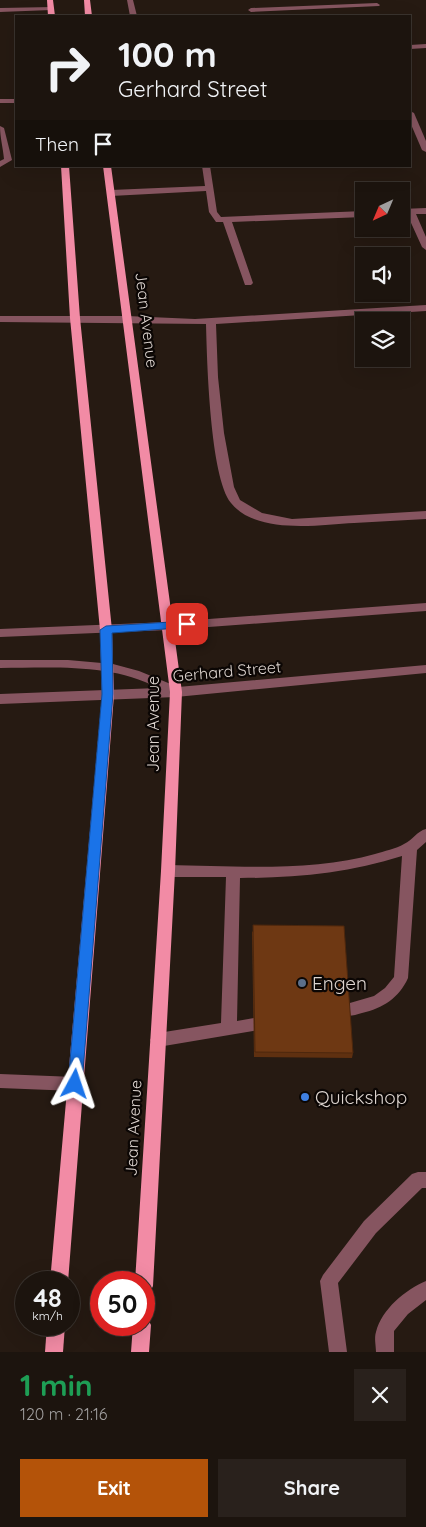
<!DOCTYPE html>
<html lang="en">
<head>
<meta charset="utf-8">
<style>
  body { margin:0; font-family:Quicksand,sans-serif; background:#29211c; color:#f1f3f6; height:100vh; display:flex; flex-direction:column; font-size:19px; white-space:nowrap }
  * { box-sizing:border-box; margin:0 }
  p { font-size:16px; color:#a09e9e }
  .icon { flex:none; width:28px; height:28px; fill:none; stroke:currentColor; stroke-width:2; stroke-linecap:round; stroke-linejoin:round }
  .map { position:relative; height:1352px; overflow:hidden }
  .drawer { display:flex; flex-direction:column; background:#1c140e; flex:1 }
  .drawer>* { flex:none }
  .banner { position:absolute; left:15px; top:15px; width:396px; height:152px; border-radius:0px; box-shadow:0 5px 20px #0002,0 0 0 1px #3a332e; background:#1c140e; color:#f1f3f6; overflow:hidden }
  .needle { width:32px; rotate:224deg }
  .controls { position:absolute; left:355px; top:182px; display:grid; gap:10px }
  .controls a { display:grid; place-items:center; width:55px; height:55px; border-radius:0px; background:#1c140e; box-shadow:0 5px 20px #0002,0 0 0 1px #3a332e; font-size:25px }
  .speed { position:absolute; left:15px; top:1271px; display:flex; gap:10px; font-size:25px; font-weight:700; text-align:center }
  .speed>* { display:grid; place-content:center; width:65px; height:65px; border-radius:50%; background:#1c140e; box-shadow:0 5px 20px #0002,0 0 0 1px #3a332e; line-height:1 }
  .speed small { font-size:12px; font-weight:400 }
  .speed .limit { border:8px solid #d22; background:#fff; color:#111 }
  .pin { position:absolute; display:grid; place-items:center; width:42px; height:42px; color:#fff; margin:-21px; border-radius:10px; box-shadow:0 2px 8px #0006 }
  .me { position:absolute; width:55px; margin:-28px; rotate:5deg; stroke-linejoin:round; filter:drop-shadow(0 0 4px #0008) }
  .turn { display:flex; align-items:center; gap:18px; height:105px; padding:0 20px; font-size:22px }
  .turn .icon { width:65px; height:65px; stroke-width:2.5 }
  .turn b { display:block; font-size:35px; line-height:42px }
  .then { display:flex; align-items:center; height:48px; padding:0 20px; background:#0003; gap:10px; font-size:19px }
  .round { display:grid; place-items:center; flex:none; width:52px; height:52px; border-radius:0px; background:#29211c }
  .head { display:flex; align-items:center; justify-content:space-between; height:85px; padding:0 20px }
  h1 { font-size:30px; font-weight:700; line-height:38px; color:#1e9e55 }
  .primary-button { display:flex; gap:10px; margin-top:auto; padding:10px 20px }
  .primary-button a { flex:1; height:58px; border-radius:0px; background:#b45309; color:#fff; font-size:20px; font-weight:700; line-height:58px; text-align:center }
  .primary-button a+a { background:#29211c; color:#f1f3f6 }
  .map>svg:first-child { display:block }
  .lines { fill:none; stroke-linecap:round; stroke-linejoin:round }
  .minor { fill:#865560; fill-rule:evenodd }
  .major { fill:#f28ba5; fill-rule:evenodd }
  .wall { fill:#5f3010 }
  .building { fill:#6e3813; stroke:#4d270d }
  .route { fill:#1a73e8; stroke:#114b97 }
  .service-dot { fill:#5c6f8a; stroke:#0b0604; stroke-width:2 }
  .shop-dot { fill:#3f7fe0; stroke:#0b0604; stroke-width:2 }
  .labels { text-anchor:middle; dominant-baseline:central; stroke-width:4.5; stroke-linejoin:round; paint-order:stroke }
  .street-label { font-size:16px; fill:#ddd4cf; stroke:#0b0604 }
  .near-poi-label { font-size:19px; fill:#ddd4cf; stroke:#0b0604; text-anchor:start }
</style>
</head>
<body>
<div class="map">
<svg width="426" height="1352" viewBox="0 0 426 1352">
  <rect width="100%" height="100%" fill="#261a12"/>
  <g class="lines">
    <g class="minor">
      <polygon points="127,0 133,0 137,16 130,16"/>
      <polygon points="377,3 380,5 379,6 251,12 248,10 251,8"/>
      <polygon points="53,7 53,9 51,10 0,12 0,8"/>
      <polygon points="426,44 426,48 410,49 410,45"/>
      <rect x="0" y="99" width="16" height="4"/>
      <polygon points="410,111 414,113 426,141 426,152 422,150 410,122"/>
      <path d="M0,126l4,2 8,32 -12,7v-6l4,-2c-1,-12 -4,-21 -4,-33z"/>
      <polygon points="202,166 210,166 217,212 221,217 364,211 364,217 232,222 253,283 251,285 245,285 223,222 216,222 209,212 206,191 111,196 107,193 111,190 205,186"/>
      <polygon points="426,208 426,214 416,214 426,237 426,250 422,247 407,214 401,215 401,209"/>
      <path d="M426,305v6l-210,13 2,53 6,56 10,54 6,13 22,13 30,6 134,-8v8c-24,1 -48,3 -72,4 -36,2 -97,12 -123,-20 -21,-26 -24,-142 -25,-179l-206,-2v-6h127l68,3z"/>
      <polygon points="426,603 426,611 168,630 0,637 0,629 168,622"/>
      <path d="M0,660h68l45,4 26,7 39,16 248,-22v8l-250,24 -176,7v-10l158,-6c-47,-25 -106,-20 -158,-20z"/>
      <path d="M426,829v13l-9,8 -9,128c-9,20 -25,30 -46,35 -7,2 -12,4 -19,2l-3,-5 3,-5 31,-9 11,-8 9,-11 8,-121c-52,17 -107,22 -162,22l-3,143 17,-3 5,2 3,5 -3,5 -101,17 -5,-2 -3,-5 3,-5 5,-2 63,-10 5,-146h-58l-5,-2 -2,-4 2,-4 5,-2c64,1 146,7 207,-11 9,-3 21,-5 29,-10 9,-4 13,-13 22,-15z"/>
      <polygon points="0,1074 75,1077 81,1079 83,1084 81,1089 75,1091 0,1088"/>
      <polygon points="418,1172 426,1172 426,1188 422,1188 376,1233 338,1283 347,1352 329,1352 320,1281 323,1275 364,1221 412,1174"/>
      <path d="M426,1281v19l-18,14 -14,17v21h-18c0,-6 -2,-14 0,-20 6,-23 29,-42 50,-51z"/>
    </g>
    <g class="major">
      <polygon points="47,0 53,0 55,16 48,16"/>
      <polygon points="84,0 90,0 92,16 85,16"/>
      <polygon points="61,166 69,166 80,318 112,630 114,695 68,1282 50,1282 102,695 100,630 70,318"/>
      <polygon points="103,166 111,166 182,692 175,871 153,1286 150,1292 144,1295 144,1282 135,1282 161,871 170,692"/>
      <polygon points="144,1317 148,1319 151,1325 149,1352 131,1352 133,1325 144,1325"/>
      <polygon points="47,1325 65,1325 63,1352 45,1352"/>
    </g>
  </g>
  <polygon class="wall" points="252,931 353,1053 352,1058 254,1057"/>
  <polygon class="building" points="253,925 344,926 353,1053 255,1052"/>
  <polygon class="route" points="187,621 191,622 193,624 191,627 112,633 113,694 82,1084 80,1089 75,1091 70,1089 68,1084 102,694 100,630 106,626"/>
  <circle class="service-dot" cx="302" cy="983" r="5"/>
  <circle class="shop-dot" cx="305" cy="1097" r="5"/>
  <g class="labels">
    <g class="street-label">
      <text transform="translate(147 320) rotate(83)">Jean Avenue</text>
      <text transform="translate(227 671) rotate(-5)">Gerhard Street</text>
      <text transform="translate(153 724) rotate(-90)">Jean Avenue</text>
      <text transform="translate(133 1128) rotate(-87)">Jean Avenue</text>
    </g>
    <g class="near-poi-label">
      <text x="312" y="983">Engen</text>
      <text x="315" y="1097">Quickshop</text>
    </g>
  </g>
</svg>
<div class="controls">
<a><svg class="needle" viewBox="-14 -14 28 28"><path d="M0-13l5 13h-10z" fill="#e53935"/><path d="M0 13l5-13h-10z" fill="#a09e9e"/></svg></a>
<a><svg class="icon" aria-label="sound" viewBox="0 0 24 24"><path d="M4 9h4l5-4v14l-5-4H4zM17 9q2 3 0 6"/></svg></a>
<a><svg class="icon" aria-label="layers" viewBox="0 0 24 24"><path d="M12 4l9 5-9 5-9-5zM3 14l9 5 9-5"/></svg></a>
</div>
<div class="speed"><div>48<small>km/h</small></div><div class="limit">50</div></div>
<div class="pin" style="left:187px;top:624px;background:#d93025"><svg class="icon" aria-label="arrive" viewBox="0 0 24 24"><path d="M6 21V4h12l-3 4 3 4H6"/></svg></div>
<svg class="me" style="left:75px;top:1084px" viewBox="-20 -20 40 40"><path d="M0-17L14 15 0 8-14 15z" fill="#1a73e8" stroke="#fff" stroke-width="4"/></svg>
<div class="banner">
<div class="turn"><svg class="icon" aria-label="right" viewBox="0 0 24 24"><path d="M7 20v-9h11M14 6l5 5-5 5"/></svg><div><b>100 m</b>Gerhard Street</div></div>
<div class="then">Then<svg class="icon" aria-label="arrive" viewBox="0 0 24 24"><path d="M6 21V4h12l-3 4 3 4H6"/></svg></div>
</div>
</div>
<section class="drawer">
<div class="head"><div><h1>1 min</h1><p>120 m · 21:16</p></div><a class="round"><svg class="icon" aria-label="close" viewBox="0 0 24 24"><path d="M6 6l12 12M18 6L6 18"/></svg></a></div>
<div class="primary-button"><a>Exit</a><a>Share</a></div>
</section>
</body>
</html>
